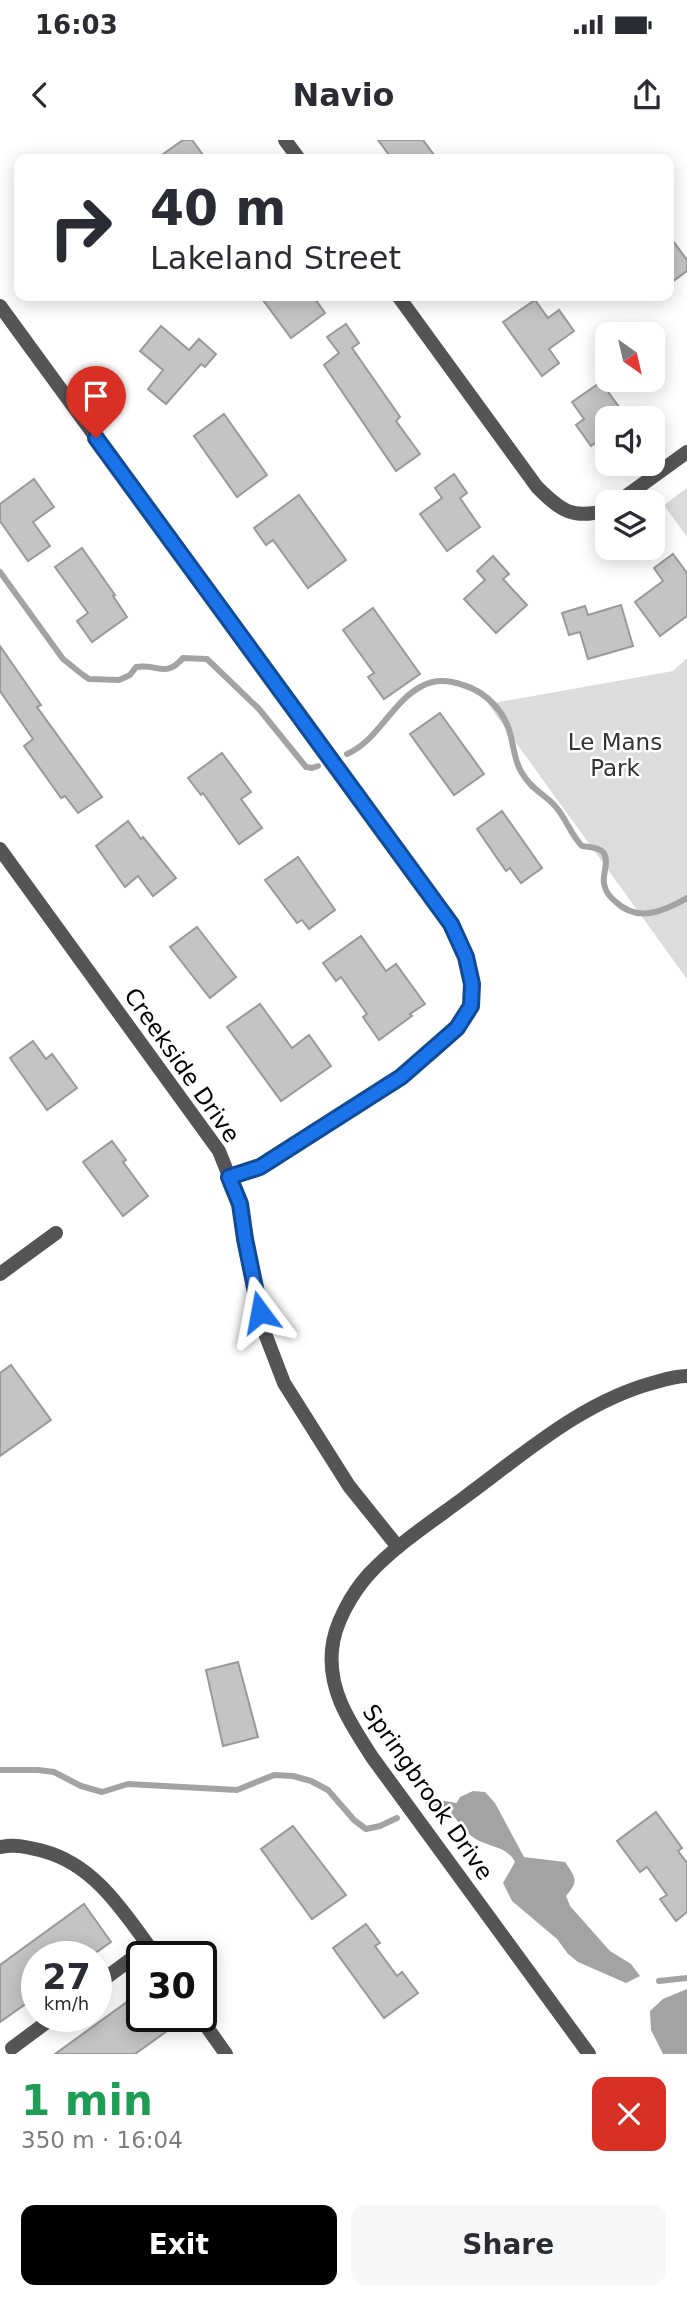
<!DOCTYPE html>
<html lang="en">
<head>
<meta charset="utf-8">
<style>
  body { margin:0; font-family:"DejaVu Sans",sans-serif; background:#f7f7f7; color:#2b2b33; height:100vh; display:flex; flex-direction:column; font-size:26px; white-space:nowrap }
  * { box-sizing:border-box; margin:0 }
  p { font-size:23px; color:#7c7c81 }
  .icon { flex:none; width:38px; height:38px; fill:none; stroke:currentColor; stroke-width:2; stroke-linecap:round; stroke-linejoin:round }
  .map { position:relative; height:1914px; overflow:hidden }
  .details { display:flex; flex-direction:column; background:#fff; flex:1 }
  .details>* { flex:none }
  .hud { position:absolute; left:14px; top:14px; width:660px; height:147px; border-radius:14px; box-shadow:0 4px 18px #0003; background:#fff; color:#2b2b33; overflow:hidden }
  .needle { width:46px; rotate:146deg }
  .fabs { position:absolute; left:595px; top:182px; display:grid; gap:14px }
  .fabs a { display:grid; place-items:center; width:70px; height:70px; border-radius:14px; background:#fff; box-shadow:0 4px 18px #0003; font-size:35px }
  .speed { position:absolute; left:21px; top:1801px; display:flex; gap:14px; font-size:35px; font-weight:700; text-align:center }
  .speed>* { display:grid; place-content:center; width:91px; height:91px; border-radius:50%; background:#fff; box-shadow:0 4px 18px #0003; line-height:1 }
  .speed small { font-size:18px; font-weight:400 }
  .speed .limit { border:4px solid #111; border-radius:10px; background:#fff; color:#111 }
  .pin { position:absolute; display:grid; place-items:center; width:60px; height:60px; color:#fff; margin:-72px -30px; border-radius:50% 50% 50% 0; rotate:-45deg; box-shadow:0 0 7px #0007 }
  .pin .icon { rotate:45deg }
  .me { position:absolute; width:77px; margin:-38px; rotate:347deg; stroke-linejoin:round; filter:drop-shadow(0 0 5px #0008) }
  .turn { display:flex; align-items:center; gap:24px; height:147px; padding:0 21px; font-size:32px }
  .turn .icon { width:91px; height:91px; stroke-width:2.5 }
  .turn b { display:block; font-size:49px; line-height:60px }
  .round { display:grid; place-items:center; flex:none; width:74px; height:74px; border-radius:14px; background:#f7f7f7 }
  .head { display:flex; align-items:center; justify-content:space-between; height:119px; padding:0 21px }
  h1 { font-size:42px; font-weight:700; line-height:52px; color:#1e9e55 }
  .button { display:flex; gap:14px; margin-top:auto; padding:14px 21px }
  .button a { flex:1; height:80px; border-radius:14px; background:#000; color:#fff; font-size:28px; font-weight:700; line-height:80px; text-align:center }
  .button a+a { background:#f7f7f7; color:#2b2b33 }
  .status { display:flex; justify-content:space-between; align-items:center; height:49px; padding:0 35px; background:#fff; direction:ltr }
  .status svg { height:19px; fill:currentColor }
  header { display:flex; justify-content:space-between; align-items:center; height:91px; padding:0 21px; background:#fff; font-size:32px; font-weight:700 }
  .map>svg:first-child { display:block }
  .green { fill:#dcdcdc }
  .water { fill:#a3a3a3 }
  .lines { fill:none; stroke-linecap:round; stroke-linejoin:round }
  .stream { stroke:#a3a3a3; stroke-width:6 }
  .building { fill:#c4c4c4; stroke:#999; stroke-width:2 }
  .street { stroke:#555; stroke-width:14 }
  .route-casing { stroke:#114b97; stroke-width:18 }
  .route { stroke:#1a73e8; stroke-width:12 }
  .labels { text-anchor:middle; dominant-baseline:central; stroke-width:5; stroke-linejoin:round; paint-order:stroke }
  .park-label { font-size:23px; fill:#333; stroke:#fff }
  .street-label { font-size:23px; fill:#000; stroke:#fff }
</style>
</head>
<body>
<div class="status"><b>16:03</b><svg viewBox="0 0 49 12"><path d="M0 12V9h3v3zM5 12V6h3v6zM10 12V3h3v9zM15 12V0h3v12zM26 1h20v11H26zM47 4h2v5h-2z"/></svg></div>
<header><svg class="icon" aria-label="back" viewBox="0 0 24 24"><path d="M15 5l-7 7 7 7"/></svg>Navio<svg class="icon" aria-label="share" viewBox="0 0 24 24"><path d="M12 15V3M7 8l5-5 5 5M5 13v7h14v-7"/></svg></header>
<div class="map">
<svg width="687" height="1914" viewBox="0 0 687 1914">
  <rect width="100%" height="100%" fill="#fff"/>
  <g class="green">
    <polygon points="687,348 687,397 664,365"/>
    <polygon points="687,518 687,839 488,564 673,531"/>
  </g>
  <g class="water">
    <path d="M473,1651l12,1 10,11 29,54 41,5c11,16 14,19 1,34l4,10 40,45 21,13 9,12 -14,7 -48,-21 -10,-8 -11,-15 -45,-38 -9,-18 12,-21c-9,-17 -26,-14 -41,-24 -9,-6 -16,-17 -23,-25l9,-16z"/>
    <polygon points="687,1849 687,1914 663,1914 651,1890 650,1871 663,1859"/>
  </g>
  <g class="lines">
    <g class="stream">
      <path d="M0,432l63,87 20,16 6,4 30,1 11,-5 6,-8c21,-4 29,12 47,-9l24,1 52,50 47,58 6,1 6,-2"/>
      <path d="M347,614c32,-14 44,-52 75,-68 13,-7 27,-6 41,-1 24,7 43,28 48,52 3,12 4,26 11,36 9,16 22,21 33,33 11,12 16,29 27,40 7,1 16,1 21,6 7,9 -1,22 1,32 2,9 6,13 12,18 22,21 48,9 71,-4"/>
      <polyline points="0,1630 38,1630 54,1632 81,1646 102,1652 128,1644 237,1650 274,1635 293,1636 311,1641 328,1650 354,1680 366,1689 380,1686 397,1678"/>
      <polyline points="428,1661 461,1667"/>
      <polyline points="659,1841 687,1838"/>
    </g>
  </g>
  <g class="building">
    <polygon points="183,0 192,0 206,19 156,19"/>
    <polygon points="378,0 423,0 437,19 392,19"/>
    <polygon points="668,94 687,120 687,131 668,145"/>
    <polygon points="260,156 313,156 325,173 291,198"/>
    <polygon points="535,160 548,178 559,170 574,191 549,209 559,223 542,236 503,182"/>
    <polygon points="346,184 359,203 352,208 400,277 396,281 420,314 396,331 324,225 339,213 327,197"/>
    <polygon points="161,186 189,210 199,199 216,214 205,227 201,224 166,264 148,249 163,230 140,211"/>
    <polygon points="601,242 627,278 607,278 607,294 591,306 576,285 584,279 572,262"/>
    <polygon points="224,274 267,335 237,357 194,296"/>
    <polygon points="454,334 467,353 460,358 480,387 447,411 420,374 442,358 435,348"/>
    <polygon points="34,339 54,367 33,382 50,406 28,421 0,381 0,364"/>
    <polygon points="299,355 346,420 308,448 273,400 266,405 254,388"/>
    <polygon points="82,408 115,455 113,456 127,477 92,502 77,481 88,473 55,427"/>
    <polygon points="673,414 687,433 687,476 660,496 635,462 663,441 654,428"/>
    <polygon points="493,416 509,434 503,439 527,465 496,493 464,459 485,440 477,431"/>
    <polygon points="621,465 633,506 588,519 580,492 569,495 562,473 585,466 588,475"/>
    <polygon points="373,468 420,534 384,559 368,537 374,533 343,490"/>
    <polygon points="0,506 41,565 37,567 102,657 78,673 65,656 61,658 24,606 33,599 0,551"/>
    <polygon points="440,573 484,634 454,655 410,594"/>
    <polygon points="222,613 251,652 241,659 262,688 239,704 203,653 201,655 188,638"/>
    <polygon points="502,671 542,728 521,743 510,728 506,731 477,689"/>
    <polygon points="128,681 141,699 143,697 176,738 153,756 138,736 125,747 96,706"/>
    <polygon points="298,717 335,770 309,789 302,780 297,783 265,740"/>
    <polygon points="197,787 236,837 210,858 170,807"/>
    <polygon points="361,796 386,831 396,824 425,864 410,874 412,876 379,900 363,877 367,874 341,837 336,841 323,823"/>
    <polygon points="260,864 292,908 309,895 331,926 281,961 227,887"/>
    <polygon points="33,901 46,919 52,914 77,948 47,970 10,918"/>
    <polygon points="112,1001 126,1020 123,1022 148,1056 123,1076 83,1022"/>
    <polygon points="11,1225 51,1280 0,1316 0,1233"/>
    <polygon points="238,1522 258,1597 223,1606 206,1530"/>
    <polygon points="656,1672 682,1708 678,1711 687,1723 687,1772 676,1781 660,1759 667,1755 647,1727 640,1732 617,1701"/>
    <polygon points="293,1686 346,1755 312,1779 261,1709"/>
    <polygon points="84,1764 111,1802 91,1816 37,1816 37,1856 0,1882 0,1825"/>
    <polygon points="366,1784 380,1803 375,1806 397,1836 402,1832 418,1853 384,1878 333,1808"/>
    <polygon points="142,1851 142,1876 167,1876 174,1886 135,1914 55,1914"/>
  </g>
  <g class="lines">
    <g class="street">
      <polyline points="285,0 299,19"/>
      <path d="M398,156l139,191c24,24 36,33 70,23"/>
      <path d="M0,166l451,618c10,22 27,57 20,82 -11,39 -121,104 -157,127 -18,11 -35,26 -54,35 -10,4 -21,6 -31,9"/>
      <polyline points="618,362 687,312"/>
      <polyline points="0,709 219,1011 240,1064 254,1147 266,1196 284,1243 349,1346 398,1407"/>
      <polyline points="0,1134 56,1093"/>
      <path d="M0,1707c18,-3 26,0 43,4 53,14 82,63 113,105"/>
      <polyline points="96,1845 149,1806"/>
      <polyline points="199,1876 226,1914"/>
      <polyline points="12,1908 55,1876"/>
      <path d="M589,1914l-217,-297c-21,-33 -44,-65 -40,-107 2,-26 20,-57 37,-76 28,-30 64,-53 96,-77 60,-44 118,-96 191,-115 10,-3 20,-6 31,-6"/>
    </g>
  </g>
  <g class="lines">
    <g class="route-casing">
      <polyline id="route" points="96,298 451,784 466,817 472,844 471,866 457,888 401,937 260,1027 229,1037 240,1064 245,1099 260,1172"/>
    </g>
    <use href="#route" class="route"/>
  </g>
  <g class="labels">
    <g class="park-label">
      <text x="615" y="602">Le Mans<tspan x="615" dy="26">Park</tspan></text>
    </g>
    <g class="street-label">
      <text transform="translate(182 925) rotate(55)">Creekside Drive</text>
      <text transform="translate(428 1652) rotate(55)">Springbrook Drive</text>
    </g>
  </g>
</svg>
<div class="fabs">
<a><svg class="needle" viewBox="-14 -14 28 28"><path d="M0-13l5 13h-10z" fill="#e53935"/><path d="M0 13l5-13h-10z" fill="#7c7c81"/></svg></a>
<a><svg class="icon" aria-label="sound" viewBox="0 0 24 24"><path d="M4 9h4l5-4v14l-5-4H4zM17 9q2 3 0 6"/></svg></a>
<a><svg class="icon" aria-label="layers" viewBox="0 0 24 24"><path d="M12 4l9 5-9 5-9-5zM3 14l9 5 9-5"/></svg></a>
</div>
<div class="speed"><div>27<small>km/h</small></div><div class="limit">30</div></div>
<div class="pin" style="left:96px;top:298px;background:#d93025"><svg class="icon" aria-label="arrive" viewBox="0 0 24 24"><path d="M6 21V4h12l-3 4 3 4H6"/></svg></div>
<svg class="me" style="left:260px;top:1172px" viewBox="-20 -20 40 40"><path d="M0-17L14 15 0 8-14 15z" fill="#1a73e8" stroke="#fff" stroke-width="4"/></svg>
<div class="hud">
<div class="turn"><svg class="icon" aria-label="right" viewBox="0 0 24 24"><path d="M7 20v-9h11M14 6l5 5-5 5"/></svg><div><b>40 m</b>Lakeland Street</div></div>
</div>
</div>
<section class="details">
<div class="head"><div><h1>1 min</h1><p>350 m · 16:04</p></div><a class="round" style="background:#d93025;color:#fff"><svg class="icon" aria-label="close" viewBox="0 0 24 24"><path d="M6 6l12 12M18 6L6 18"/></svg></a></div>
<div class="button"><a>Exit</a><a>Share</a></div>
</section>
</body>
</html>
